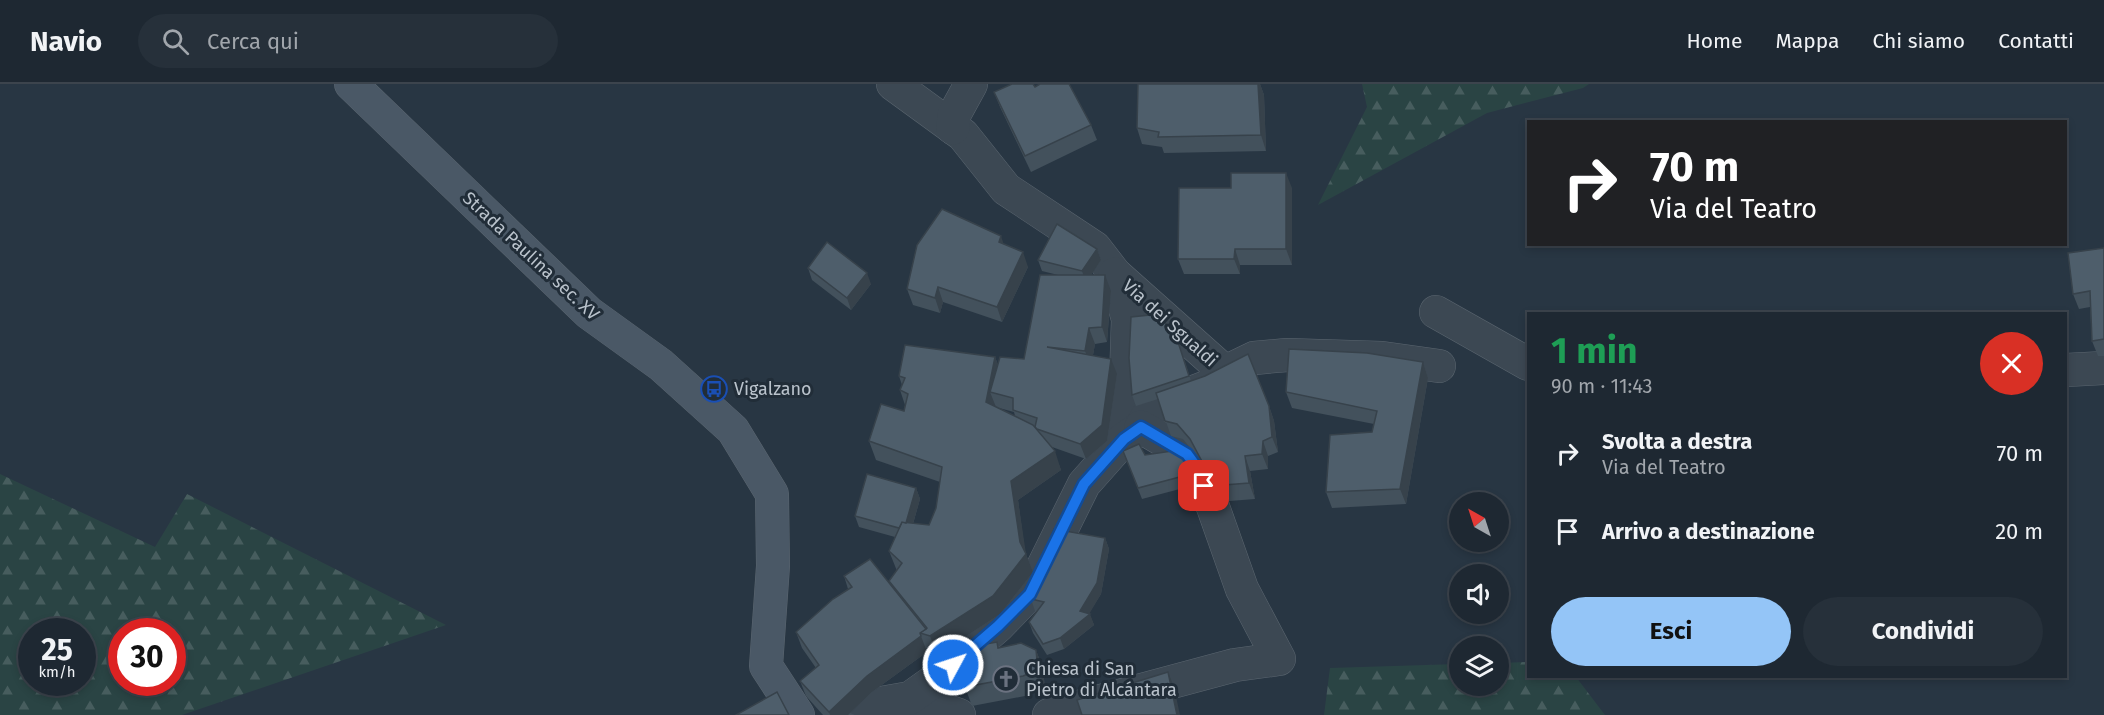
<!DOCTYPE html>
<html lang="it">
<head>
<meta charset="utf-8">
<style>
  body { margin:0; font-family:"Fira Sans",sans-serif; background:#26303a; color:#f1f3f6; height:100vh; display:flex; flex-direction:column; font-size:22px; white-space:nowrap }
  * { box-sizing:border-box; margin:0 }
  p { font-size:20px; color:#a1a6ac }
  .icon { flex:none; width:33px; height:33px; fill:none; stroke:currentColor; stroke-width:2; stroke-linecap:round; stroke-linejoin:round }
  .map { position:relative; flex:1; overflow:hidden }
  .sheet { position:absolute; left:1527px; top:228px; width:540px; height:366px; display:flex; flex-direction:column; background:#1e2832; border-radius:0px; box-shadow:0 3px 9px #0003,0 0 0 2px #3c444d }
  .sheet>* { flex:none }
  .banner { position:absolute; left:1527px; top:36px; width:540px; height:126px; border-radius:0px; box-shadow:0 3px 9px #0003,0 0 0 2px #3c444d; background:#202124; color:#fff; overflow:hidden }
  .needle { width:39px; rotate:321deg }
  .controls { position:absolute; left:1449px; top:408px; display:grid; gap:12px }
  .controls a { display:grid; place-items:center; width:60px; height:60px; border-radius:50%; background:#1e2832; box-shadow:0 3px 9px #0003,0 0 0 2px #3c444d; font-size:30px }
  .speed { position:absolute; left:18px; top:534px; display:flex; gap:12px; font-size:30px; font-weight:700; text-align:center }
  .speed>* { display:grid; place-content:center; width:78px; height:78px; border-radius:50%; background:#1e2832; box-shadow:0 3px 9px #0003,0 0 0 2px #3c444d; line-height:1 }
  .speed small { font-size:15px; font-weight:400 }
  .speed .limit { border:9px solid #d22; background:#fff; color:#111 }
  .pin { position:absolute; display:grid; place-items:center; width:51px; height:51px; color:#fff; margin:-26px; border-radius:12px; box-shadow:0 3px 9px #0006 }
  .me { position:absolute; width:66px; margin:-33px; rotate:50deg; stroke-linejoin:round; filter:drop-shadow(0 0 4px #0008) }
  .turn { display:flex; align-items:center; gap:21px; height:126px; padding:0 24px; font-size:27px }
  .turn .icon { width:78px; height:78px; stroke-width:2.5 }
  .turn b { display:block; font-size:42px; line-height:51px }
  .round { display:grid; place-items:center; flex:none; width:63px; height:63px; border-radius:32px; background:#26303a }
  .headline { display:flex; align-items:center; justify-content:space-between; height:102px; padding:0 24px }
  h1 { font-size:36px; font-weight:700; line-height:45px; color:#1e9e55 }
  .button { display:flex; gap:12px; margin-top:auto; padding:12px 24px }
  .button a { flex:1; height:69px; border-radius:36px; background:#94c5f7; color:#111; font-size:24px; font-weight:700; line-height:69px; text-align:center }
  .button a+a { background:#26303a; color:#f1f3f6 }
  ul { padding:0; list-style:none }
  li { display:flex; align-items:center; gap:18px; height:78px; padding:0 24px }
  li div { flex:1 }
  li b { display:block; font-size:22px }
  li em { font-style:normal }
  header { display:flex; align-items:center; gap:36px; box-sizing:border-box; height:84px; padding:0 30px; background:#1e2832; border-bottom:2px solid #3c444d }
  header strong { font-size:28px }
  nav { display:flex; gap:33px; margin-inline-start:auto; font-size:21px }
  .search { width:420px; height:54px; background:#26303a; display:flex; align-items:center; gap:15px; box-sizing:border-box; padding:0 21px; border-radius:33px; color:#a1a6ac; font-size:22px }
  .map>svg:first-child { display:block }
  .forest { fill:url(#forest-firs); fill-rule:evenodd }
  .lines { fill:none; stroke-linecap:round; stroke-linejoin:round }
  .street-casing { stroke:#5b6670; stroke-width:34 }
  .secondary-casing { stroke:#5b6670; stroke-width:34 }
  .street { stroke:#3c4853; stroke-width:33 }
  .secondary { stroke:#4a5866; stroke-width:33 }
  .wall { fill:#43515c; fill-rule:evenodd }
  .shaded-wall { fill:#37424b }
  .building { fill:#4e5e6b; stroke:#37424b; stroke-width:1.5 }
  .route-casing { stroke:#114b97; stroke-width:15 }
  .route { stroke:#1a73e8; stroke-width:10 }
  .labels { text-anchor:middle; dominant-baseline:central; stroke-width:6; stroke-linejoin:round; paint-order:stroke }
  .street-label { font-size:18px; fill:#bac3cc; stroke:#212d38 }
  .poi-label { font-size:18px; fill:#bac3cc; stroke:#212d38; text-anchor:start }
</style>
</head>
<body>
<header>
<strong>Navio</strong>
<div class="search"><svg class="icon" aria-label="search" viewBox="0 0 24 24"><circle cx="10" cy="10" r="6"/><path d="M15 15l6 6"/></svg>Cerca qui</div>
<nav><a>Home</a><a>Mappa</a><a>Chi siamo</a><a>Contatti</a></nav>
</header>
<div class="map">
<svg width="2104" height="631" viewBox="0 0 2104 631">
  <defs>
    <pattern id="forest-firs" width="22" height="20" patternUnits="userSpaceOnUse" patternTransform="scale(1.5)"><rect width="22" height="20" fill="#2a4444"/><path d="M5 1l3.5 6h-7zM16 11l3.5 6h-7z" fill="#475d5e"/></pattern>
  </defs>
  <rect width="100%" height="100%" fill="#283643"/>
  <g class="forest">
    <polygon points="1362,0 1589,0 1583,4 1487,29 1318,121 1367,23"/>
    <path d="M0,390l155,73 32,-53 259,131 -264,90h-182zM32,548h50v50h-50zM122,548h50v50h-50z"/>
    <polygon points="1528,578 1528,592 1576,593 1605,631 1324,631 1330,584 1459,580 1460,602 1498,602 1499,579"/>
  </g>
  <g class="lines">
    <g class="street-casing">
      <g id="street">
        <polyline points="893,0 963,51 1006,105 1095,164 1115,190 1225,288"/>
        <polyline points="953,44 954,31 971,0"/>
        <polyline points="1115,190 1128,235 1124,355"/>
        <polyline points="1436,228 1528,280"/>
        <polyline points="2066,286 2104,284"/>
        <polyline points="910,614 959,631"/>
        <polyline points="862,631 876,620 910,614 938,594 998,542 1030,509 1084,400 1124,355 1141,343 1152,324 1207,303 1225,288 1254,274 1287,271 1382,274 1439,282"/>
        <polyline points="1049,631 1235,581 1279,575 1242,505 1213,423 1195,381 1187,370 1141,343"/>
      </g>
    </g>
    <g class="secondary-casing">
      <polyline id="secondary" points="351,0 589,229 661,281 733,346 772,410 773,482 766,582 798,631"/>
    </g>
    <use href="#street" class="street"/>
    <use href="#secondary" class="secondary"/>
  </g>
  <g class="wall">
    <polygon points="1138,0 1260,0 1264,11 1266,67 1164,69 1162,63 1142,60 1137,44"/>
    <polygon points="1035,3 1091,41 1097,56 1031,88 1000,23 994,8"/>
    <polygon points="1292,104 1292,181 1240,181 1240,190 1184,190 1178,175"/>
    <polygon points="1004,160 1028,183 1002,238 943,218 940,229 913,221 907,205"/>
    <polygon points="2104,164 2104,272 2098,272 2092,257 2090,223 2079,225 2073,210"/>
    <path d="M1097,165l4,11 -10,15 20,16 -4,51 -12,2 -2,11 24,19 -10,67 -21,18 -34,-12 9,23 -43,30 7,52 8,20 -33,42 -63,41 -10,-3 -55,40 -22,21 5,2h-32l-17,-19 -6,-15 16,-13 -14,-20 -6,-16 52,-43 -4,-13 46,8 -1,-3 8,-10 -8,-20 6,-14 -36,-10 -4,-11 61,-28 4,11 -7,25 16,1 7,-17 4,-26 -64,-22 -7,-19 35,-30 1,-6 -5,-15 2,-5 -3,-9 96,-19 3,8 26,-6 34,-84 -16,-4 -4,-11zM999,324l15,4 1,4z"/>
    <polygon points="808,184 871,200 851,226 812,196"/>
    <polygon points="1183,272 1191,297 1269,322 1274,337 1278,368 1268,372 1268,385 1250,387 1255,415 1217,418 1209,396 1195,370 1183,355 1171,352 1158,315 1136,322 1132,311"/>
    <polygon points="1423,278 1428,294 1406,420 1332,424 1326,408 1372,348 1374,340 1292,324 1286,308"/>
    <polygon points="1123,367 1145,371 1191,390 1195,401 1142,415"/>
    <polygon points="1105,454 1109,465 1101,510 1089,529 1094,541 1064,565 1047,571 1033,549 1029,538 1038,527 1035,527 1031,515"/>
    <polygon points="997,558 999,563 1036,566 1043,585 1045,605 1030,611 972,622 965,603"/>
  </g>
  <g class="shaded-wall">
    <polygon points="1258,0 1260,0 1264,11 1266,67 1261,51"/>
    <polygon points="1286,89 1292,104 1292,181 1286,165"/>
    <polygon points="1001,152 1006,167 999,158"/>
    <polygon points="1097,165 1101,176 1086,199 1082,187"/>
    <polygon points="1235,165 1240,181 1240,190 1234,175"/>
    <polygon points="1023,168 1028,183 1002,238 997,223"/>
    <polygon points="867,189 871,200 851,226 847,214"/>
    <polygon points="1105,191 1111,207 1107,258 1102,243"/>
    <polygon points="938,203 943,218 940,229 935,214"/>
    <polygon points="1089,244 1095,260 1091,282 1085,267"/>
    <polygon points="995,273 1002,292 990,308 996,323 986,318"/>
    <polygon points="1111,275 1117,290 1107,357 1086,375 1080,360"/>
    <polygon points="1423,278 1428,294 1406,420 1400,405"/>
    <polygon points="1269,322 1274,337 1278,368 1272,353"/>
    <polygon points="1263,357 1268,372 1268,385 1262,370"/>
    <polygon points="1055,367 1061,386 1018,416 1026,470 1033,488 1000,530 937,571 930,552 1011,397"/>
    <polygon points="1245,372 1250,387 1255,415 1249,399"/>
    <polygon points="916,404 920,415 908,457 904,446"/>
    <polygon points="1105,454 1109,465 1101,510 1088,532 1090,530 1094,541 1064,565 1060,554"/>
    <polygon points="921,552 927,568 872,608 848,631 830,631 829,628 867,592"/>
    <polygon points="1036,566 1043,585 1045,605 1038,586"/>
    <polygon points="1168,588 1174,603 1180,631 1177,631"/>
  </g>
  <g class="building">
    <polygon points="1012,0 1033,0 1035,3 1040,0 1069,0 1091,41 1025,72 994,8"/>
    <polygon points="1138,0 1258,0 1261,51 1158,53 1159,48 1137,44"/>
    <polygon points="1231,89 1286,89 1286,165 1235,165 1234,175 1178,175 1179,104 1231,104"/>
    <polygon points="942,125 1001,152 999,158 1023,168 997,223 938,203 935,214 907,205 917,161"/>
    <polygon points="1057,140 1097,165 1082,187 1038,176"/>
    <polygon points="827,158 867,189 847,214 808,184"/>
    <polygon points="2104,164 2104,255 2092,257 2090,207 2073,210 2068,169"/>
    <polygon points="1040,191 1105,191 1102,243 1089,244 1085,267 1047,263 1111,275 1102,341 1080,360 1037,345 1035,343 1037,334 1013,326 1013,314 990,308 1000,273 1024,275"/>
    <polygon points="1160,230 1179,261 1189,292 1132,311 1129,274 1131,233"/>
    <polygon points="905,261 995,273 986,318 1033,341 1055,367 1011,397 1020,458 1026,470 993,512 930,552 920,549 927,544 889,497 902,479 889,467 902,438 929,441 936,424 942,383 869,357 881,320 904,327 908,310 900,306 905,294 899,292"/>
    <polygon points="1289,265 1367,269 1423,278 1400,405 1326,408 1330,351 1372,348 1377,327 1286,308"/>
    <polygon points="1248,270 1269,322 1272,353 1263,357 1262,370 1245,372 1249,399 1211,402 1205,383 1190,355 1177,340 1165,337 1156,309 1205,292"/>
    <polygon points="1139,360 1145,371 1179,366 1191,390 1138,404 1123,367"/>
    <polygon points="867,390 916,404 906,439 902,438 899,444 855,432"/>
    <polygon points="1054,445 1105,454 1097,499 1080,527 1090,530 1060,554 1043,560 1029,538 1044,518 1031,515"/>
    <polygon points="870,475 926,545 920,549 921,552 867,592 829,628 800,597 819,581 796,548 833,515 852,503 844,492"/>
    <polygon points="997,558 998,564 1021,559 1036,566 1038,586 1023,592 965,603 958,565"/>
    <polygon points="1168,588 1177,631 1082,631 1077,616"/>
    <polygon points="777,608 789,631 736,631"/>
  </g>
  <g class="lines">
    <g class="route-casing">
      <polyline id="route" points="953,581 998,542 1030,510 1084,400 1124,355 1141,343 1187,370 1195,381 1204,402"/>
    </g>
    <use href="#route" class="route"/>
  </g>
  <defs>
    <g id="bus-ring" transform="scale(1.35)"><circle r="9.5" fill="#212d38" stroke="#1a4fb4" stroke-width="1.5"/><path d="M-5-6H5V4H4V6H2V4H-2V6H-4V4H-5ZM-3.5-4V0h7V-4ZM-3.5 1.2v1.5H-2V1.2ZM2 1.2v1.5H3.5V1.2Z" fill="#1a4fb4"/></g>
    <g id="church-ring" transform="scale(1.35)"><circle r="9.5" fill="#212d38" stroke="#6b7280" stroke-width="1.5"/><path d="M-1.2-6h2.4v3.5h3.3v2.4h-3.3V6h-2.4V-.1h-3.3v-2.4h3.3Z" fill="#6b7280"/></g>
  </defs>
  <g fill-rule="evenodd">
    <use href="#bus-ring" x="714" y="305"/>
    <use href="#church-ring" x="1006" y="595"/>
  </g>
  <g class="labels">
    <g class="street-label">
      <text transform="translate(531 172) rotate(43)">Strada Paulina sec. XV</text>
      <text transform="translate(1170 239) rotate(42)">Via dei Sgualdi</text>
    </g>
    <g class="poi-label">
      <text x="734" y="305">Vigalzano</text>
      <text x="1026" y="585">Chiesa di San<tspan x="1026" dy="21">Pietro di Alcántara</tspan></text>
    </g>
  </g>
</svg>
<div class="controls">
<a><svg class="needle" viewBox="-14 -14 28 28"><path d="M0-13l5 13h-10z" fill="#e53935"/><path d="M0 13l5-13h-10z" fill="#a1a6ac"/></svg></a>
<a><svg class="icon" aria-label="sound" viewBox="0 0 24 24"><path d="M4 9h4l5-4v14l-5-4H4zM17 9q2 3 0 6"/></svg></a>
<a><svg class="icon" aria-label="layers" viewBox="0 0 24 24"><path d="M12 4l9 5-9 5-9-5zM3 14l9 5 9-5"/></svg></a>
</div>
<div class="speed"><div>25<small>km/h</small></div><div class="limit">30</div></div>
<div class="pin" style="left:1204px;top:402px;background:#d93025"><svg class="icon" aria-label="arrive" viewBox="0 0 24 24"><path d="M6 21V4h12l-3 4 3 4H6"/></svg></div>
<svg class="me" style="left:953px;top:581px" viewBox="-20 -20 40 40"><circle r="17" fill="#1a73e8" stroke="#fff" stroke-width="3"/><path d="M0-11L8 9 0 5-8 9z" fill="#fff"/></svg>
<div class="banner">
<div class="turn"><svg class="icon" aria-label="right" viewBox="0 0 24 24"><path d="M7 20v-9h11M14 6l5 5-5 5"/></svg><div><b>70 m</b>Via del Teatro</div></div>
</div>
<section class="sheet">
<div class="headline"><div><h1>1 min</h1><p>90 m · 11:43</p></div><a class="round" style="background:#d93025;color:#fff"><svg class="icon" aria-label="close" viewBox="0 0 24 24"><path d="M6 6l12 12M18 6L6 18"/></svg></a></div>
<ul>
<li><svg class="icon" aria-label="right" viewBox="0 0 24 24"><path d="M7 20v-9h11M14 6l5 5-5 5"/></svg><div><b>Svolta a destra</b><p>Via del Teatro</p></div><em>70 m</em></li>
<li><svg class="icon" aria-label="arrive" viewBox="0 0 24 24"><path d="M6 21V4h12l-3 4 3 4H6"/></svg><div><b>Arrivo a destinazione</b></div><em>20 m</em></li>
</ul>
<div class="button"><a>Esci</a><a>Condividi</a></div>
</section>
</div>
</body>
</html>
